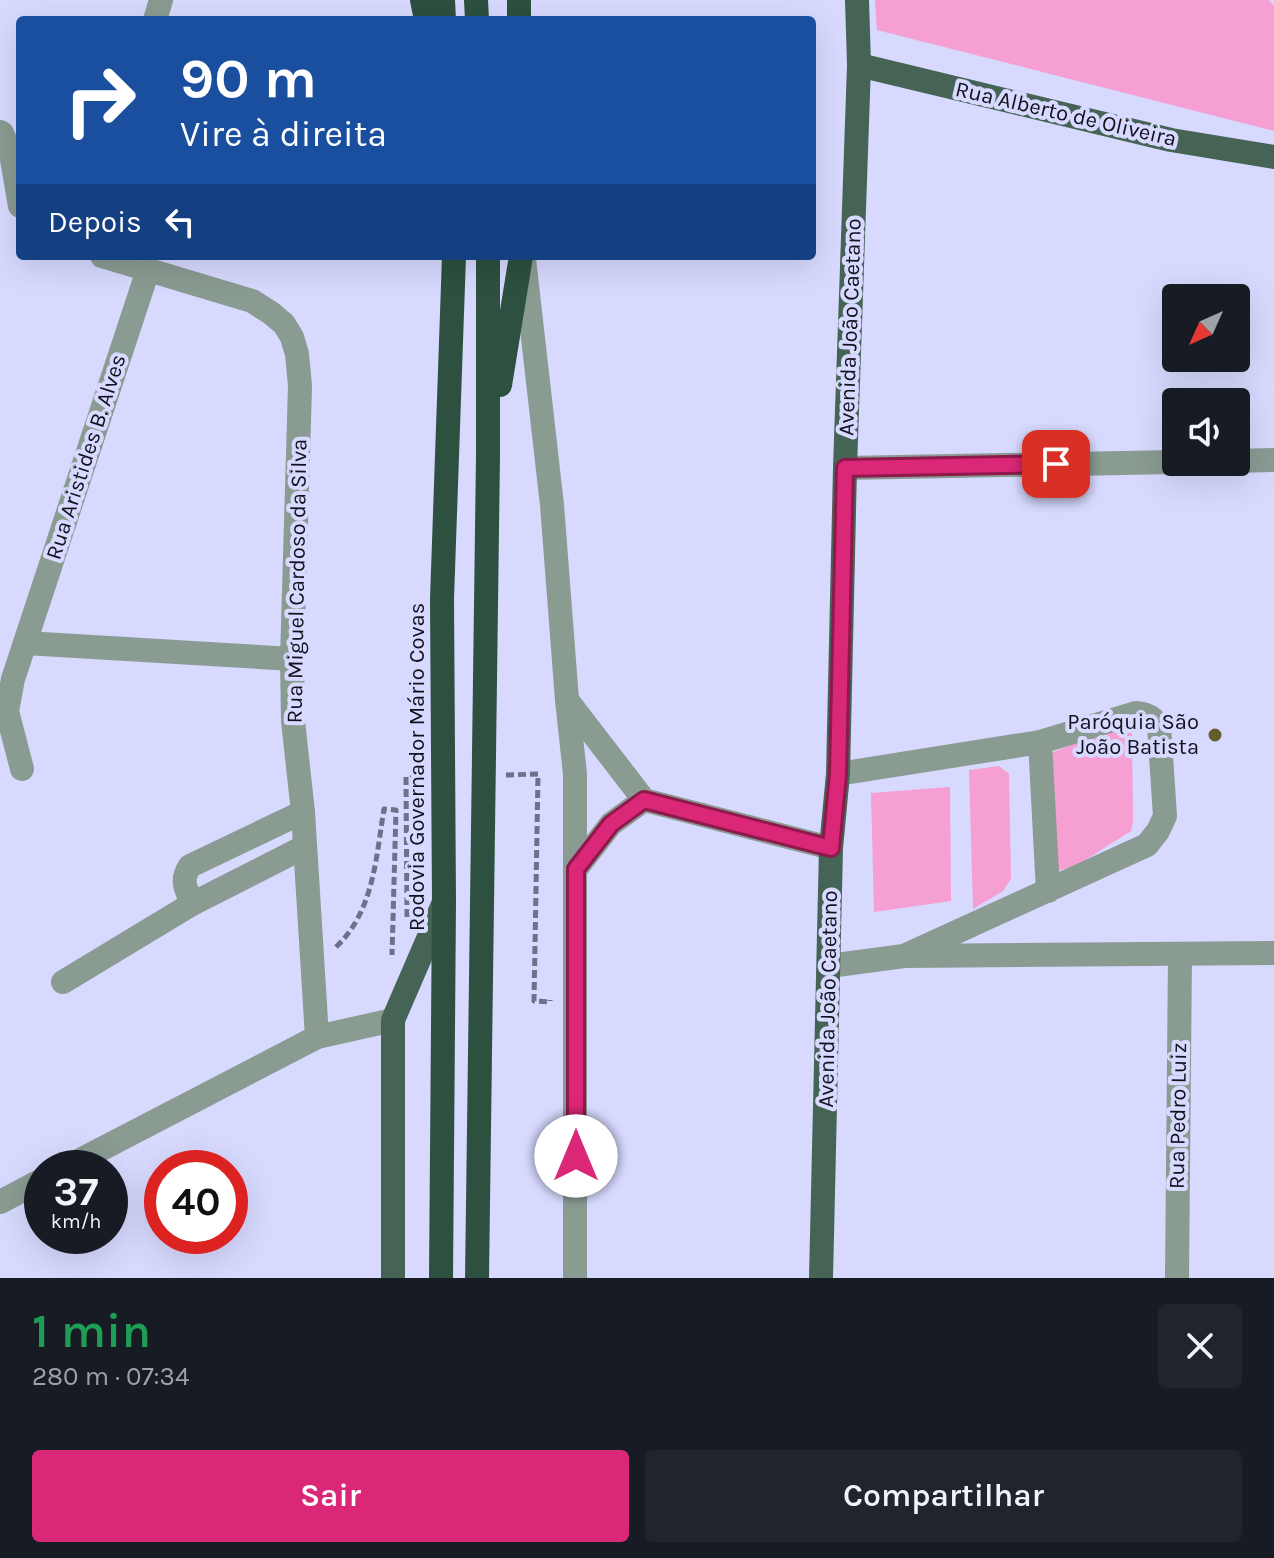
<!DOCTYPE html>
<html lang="pt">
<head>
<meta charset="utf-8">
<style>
  body { margin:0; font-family:Karla,sans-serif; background:#20242c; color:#f1f3f6; height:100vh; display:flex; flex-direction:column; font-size:30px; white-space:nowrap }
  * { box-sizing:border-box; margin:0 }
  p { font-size:26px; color:#9ea1a6 }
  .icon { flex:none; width:44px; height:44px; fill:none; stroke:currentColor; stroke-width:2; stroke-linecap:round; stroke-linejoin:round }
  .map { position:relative; height:1278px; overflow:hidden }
  .side { display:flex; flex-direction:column; background:#171b24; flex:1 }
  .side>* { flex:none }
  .banner { position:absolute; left:16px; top:16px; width:800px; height:244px; border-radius:8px; box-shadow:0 8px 32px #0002; background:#1a4fa0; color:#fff; overflow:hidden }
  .needle { width:52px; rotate:225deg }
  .controls { position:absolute; left:1162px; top:284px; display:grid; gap:16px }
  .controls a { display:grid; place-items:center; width:88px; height:88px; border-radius:8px; background:#171b24; box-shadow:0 8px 32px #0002; font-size:40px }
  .speed { position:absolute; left:24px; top:1150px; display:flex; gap:16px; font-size:40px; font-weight:700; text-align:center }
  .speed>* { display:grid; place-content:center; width:104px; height:104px; border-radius:50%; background:#171b24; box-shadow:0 8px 32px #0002; line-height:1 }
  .speed small { font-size:20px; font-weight:400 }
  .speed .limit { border:12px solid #d22; background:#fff; color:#111 }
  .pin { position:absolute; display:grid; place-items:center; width:68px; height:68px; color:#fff; margin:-34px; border-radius:16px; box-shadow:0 4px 12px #0006 }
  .me { position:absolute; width:88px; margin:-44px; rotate:0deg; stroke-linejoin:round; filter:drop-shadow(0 0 6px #0008) }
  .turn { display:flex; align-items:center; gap:28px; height:168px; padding:0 32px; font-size:36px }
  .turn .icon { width:104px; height:104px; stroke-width:2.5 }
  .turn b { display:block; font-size:56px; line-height:68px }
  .then { display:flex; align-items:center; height:76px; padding:0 32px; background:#0003; gap:16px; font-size:30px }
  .round { display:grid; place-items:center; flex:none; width:84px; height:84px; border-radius:8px; background:#20242c }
  .headline { display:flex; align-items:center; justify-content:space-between; height:136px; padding:0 32px }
  h1 { font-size:48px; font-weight:600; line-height:60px; color:#1e9e55 }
  .primary-button { display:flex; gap:16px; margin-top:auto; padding:16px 32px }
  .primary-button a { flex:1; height:92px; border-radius:8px; background:#db2777; color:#fff; font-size:32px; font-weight:600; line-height:92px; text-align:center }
  .primary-button a+a { background:#20242c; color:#f1f3f6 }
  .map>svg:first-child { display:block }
  .green { fill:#f59fd3 }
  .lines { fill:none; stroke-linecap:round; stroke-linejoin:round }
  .path { stroke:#6f7089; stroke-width:5; stroke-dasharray:8 4; stroke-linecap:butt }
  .minor { stroke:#8a9b92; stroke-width:24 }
  .major { stroke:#466455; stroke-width:24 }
  .highway { stroke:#2d5040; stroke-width:24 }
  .route-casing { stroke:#8e194d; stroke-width:20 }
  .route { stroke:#db2777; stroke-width:14 }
  .poi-dot { fill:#635d2a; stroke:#d7d9fe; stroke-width:3 }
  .labels { text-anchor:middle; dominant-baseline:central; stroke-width:8; stroke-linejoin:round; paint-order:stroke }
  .street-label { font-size:22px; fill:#11111e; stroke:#d7d9fe }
  .poi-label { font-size:22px; fill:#11111e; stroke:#d7d9fe; text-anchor:end }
</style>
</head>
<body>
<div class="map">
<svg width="1274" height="1278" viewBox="0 0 1274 1278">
  <rect width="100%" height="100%" fill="#d7d9fe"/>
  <g class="green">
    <polygon points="875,0 1269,0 1274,6 1274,131 877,30"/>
    <polygon points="1126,726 1132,728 1133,822 1131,831 1079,864 1052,873 1051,753 1106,730"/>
    <polygon points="999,766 1009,774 1011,879 1003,891 973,909 969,770"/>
    <polygon points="950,787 951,901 874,912 871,793"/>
  </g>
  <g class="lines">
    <g class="path">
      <polyline points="506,775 538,774 534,1001 550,1002 550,1000"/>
      <polyline points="407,917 406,777 420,777"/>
      <path d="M336,947c38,-36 40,-90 48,-138l12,1 -4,145"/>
    </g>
    <g class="minor">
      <polyline points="155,20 161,0"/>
      <polyline points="0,132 2,133 11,154 20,206"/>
      <polyline points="102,256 252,301 271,313 284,324 292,337 297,354 300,386 292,659 293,721 303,812 317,1037"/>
      <polyline points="524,259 552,505 567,700 575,774 575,1278"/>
      <polyline points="1236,461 1274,460"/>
      <polyline points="845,468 1176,462"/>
      <polyline points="25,643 292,659"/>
      <polyline points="567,700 644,800 831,848"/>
      <polyline points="1040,742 1048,891"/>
      <polyline points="22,769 7,711 13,679 148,270"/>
      <path d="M838,774l202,-32 96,-29c11,1 17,4 23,13l6,90 -7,15 -11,14 -243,111"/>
      <polyline points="576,869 611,824 644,800"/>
      <path d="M192,904c-6,-16 -12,-23 -2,-38l113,-54"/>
      <polyline points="829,966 904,956 1274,953"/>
      <polyline points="63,982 192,904 304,847"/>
      <polyline points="65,1168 317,1037 393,1020"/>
      <polyline points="0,1202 42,1180"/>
      <polyline points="1177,1278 1180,954"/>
    </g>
    <g class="major">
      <polyline points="859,65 1171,140 1274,157"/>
      <polyline points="393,1278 393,1020 444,902"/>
      <polyline points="821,1278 831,848 838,774 845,468 859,65 857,0"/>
    </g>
    <g class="highway">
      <polyline points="422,0 426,20"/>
      <polyline points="443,0 444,20"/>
      <polyline points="476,0 477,20"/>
      <polyline points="519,0 519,20"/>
      <polyline points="500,385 521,256"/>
      <polyline points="441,1278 444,902 442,599 454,256"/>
      <polyline points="477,1278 488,455 488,256"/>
    </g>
  </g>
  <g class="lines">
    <g class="route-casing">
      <polyline id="route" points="576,1156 576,869 611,824 644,800 831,848 838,774 845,468 1056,464"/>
    </g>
    <use href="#route" class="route"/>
  </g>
  <circle class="poi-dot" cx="1215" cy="735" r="8"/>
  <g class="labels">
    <g class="street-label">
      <text transform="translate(1066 114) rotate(13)">Rua Alberto de Oliveira</text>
      <text transform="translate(850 327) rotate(-88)">Avenida João Caetano</text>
      <text transform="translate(86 457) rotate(-72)">Rua Aristides B. Alves</text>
      <text transform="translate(297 581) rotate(-89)">Rua Miguel Cardoso da Silva</text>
      <text transform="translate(417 767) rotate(-90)">Rodovia Governador Mário Covas</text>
      <text transform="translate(828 999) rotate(-89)">Avenida João Caetano</text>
      <text transform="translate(1178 1116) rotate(-89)">Rua Pedro Luiz</text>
    </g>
    <g class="poi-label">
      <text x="1199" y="722">Paróquia São<tspan x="1199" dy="25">João Batista</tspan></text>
    </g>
  </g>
</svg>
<div class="controls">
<a><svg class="needle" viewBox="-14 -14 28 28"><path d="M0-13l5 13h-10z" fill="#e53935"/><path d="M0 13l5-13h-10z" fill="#9ea1a6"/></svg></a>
<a><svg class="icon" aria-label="sound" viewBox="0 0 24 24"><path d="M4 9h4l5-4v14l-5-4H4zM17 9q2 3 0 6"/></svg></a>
</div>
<div class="speed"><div>37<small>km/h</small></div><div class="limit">40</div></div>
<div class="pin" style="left:1056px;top:464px;background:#d93025"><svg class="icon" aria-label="arrive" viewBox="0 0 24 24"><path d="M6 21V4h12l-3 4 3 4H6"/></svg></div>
<svg class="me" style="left:576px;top:1156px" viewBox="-20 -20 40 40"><circle r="19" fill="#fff"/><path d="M0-13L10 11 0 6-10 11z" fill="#db2777"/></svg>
<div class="banner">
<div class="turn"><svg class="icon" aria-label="right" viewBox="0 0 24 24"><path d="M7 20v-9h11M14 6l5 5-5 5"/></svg><div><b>90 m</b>Vire à direita</div></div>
<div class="then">Depois<svg class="icon" aria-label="left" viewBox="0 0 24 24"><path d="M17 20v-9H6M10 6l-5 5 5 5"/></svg></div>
</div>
</div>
<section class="side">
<div class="headline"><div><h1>1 min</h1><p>280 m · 07:34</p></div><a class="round"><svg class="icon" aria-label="close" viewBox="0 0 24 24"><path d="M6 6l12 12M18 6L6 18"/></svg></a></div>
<div class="primary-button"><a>Sair</a><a>Compartilhar</a></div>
</section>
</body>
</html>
